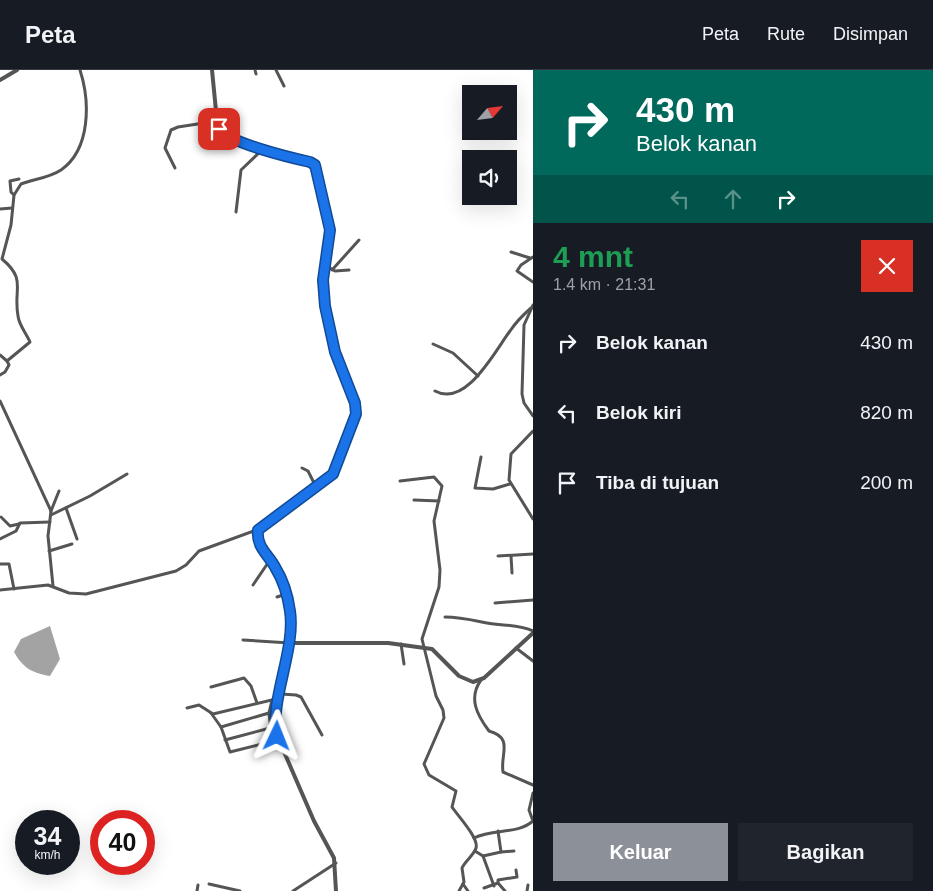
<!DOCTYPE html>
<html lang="id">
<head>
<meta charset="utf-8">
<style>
  body { margin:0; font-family:Arial,sans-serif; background:#20242c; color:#f1f3f6; height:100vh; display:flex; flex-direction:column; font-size:19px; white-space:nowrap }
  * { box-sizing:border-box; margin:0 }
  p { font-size:16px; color:#9ea1a6 }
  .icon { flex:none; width:28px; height:28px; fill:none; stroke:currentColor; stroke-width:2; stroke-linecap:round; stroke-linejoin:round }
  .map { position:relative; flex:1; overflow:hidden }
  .sheet { display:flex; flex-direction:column; background:#171b24; width:400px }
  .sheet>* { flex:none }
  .guide { background:#00695c; color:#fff; overflow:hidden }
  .needle { width:32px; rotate:62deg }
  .fabs { position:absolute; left:462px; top:15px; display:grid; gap:10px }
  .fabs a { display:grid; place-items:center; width:55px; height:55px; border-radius:0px; background:#171b24; box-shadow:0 5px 20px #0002; font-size:25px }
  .speed { position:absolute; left:15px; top:740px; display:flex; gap:10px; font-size:25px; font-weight:700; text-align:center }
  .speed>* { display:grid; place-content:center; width:65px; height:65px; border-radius:50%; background:#171b24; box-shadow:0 5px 20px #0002; line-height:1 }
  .speed small { font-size:12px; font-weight:400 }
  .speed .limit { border:8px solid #d22; background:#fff; color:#111 }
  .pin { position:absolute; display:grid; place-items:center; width:42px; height:42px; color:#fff; margin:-21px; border-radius:10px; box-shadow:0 2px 8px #0006 }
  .me { position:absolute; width:55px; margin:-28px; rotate:2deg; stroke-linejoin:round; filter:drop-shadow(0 0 4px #0008) }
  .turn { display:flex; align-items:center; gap:18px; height:105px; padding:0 20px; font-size:22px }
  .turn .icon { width:65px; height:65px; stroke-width:2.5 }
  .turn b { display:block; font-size:35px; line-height:42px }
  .lanes { display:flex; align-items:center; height:48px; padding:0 20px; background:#0003; justify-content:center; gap:25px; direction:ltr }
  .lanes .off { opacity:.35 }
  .round { display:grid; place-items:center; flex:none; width:52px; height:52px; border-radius:0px; background:#20242c }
  .summary { display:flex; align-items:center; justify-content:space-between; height:85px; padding:0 20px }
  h1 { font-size:30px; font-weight:800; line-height:38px; color:#1e9e55 }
  .action { display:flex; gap:10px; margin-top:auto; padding:10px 20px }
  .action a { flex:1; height:58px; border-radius:0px; background:#8c9099; color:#fff; font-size:20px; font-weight:800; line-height:58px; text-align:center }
  .action a+a { background:#20242c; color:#f1f3f6 }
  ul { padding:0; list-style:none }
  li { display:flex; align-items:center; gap:15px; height:70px; padding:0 20px }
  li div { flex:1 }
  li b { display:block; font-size:19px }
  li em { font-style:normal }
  header { display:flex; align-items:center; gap:30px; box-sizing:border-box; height:70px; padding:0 25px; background:#171b24; border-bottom:1px solid #363941 }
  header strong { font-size:24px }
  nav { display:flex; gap:28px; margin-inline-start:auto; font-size:18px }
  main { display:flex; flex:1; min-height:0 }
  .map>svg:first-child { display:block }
  .water { fill:#a3a3a3 }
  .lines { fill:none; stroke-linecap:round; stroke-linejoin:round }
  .minor { stroke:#555; stroke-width:3 }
  .tertiary { stroke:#555; stroke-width:4 }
  .route-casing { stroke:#114b97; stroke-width:12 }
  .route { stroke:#1a73e8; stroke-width:9 }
</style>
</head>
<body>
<header>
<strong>Peta</strong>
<nav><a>Peta</a><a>Rute</a><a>Disimpan</a></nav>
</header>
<main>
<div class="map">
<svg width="533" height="821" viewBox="0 0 533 821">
  <rect width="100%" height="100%" fill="#fff"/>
  <path class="water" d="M50,556l10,33 -10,17c-18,-3 -27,-8 -36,-24l7,-13z"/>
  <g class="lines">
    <g class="minor">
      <polyline points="255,0 256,4"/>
      <polyline points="276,0 284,16"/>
      <polyline points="175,98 165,78 171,60 178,57 217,51"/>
      <polyline points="14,125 11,122 10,111 19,109"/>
      <polyline points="0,139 12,138"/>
      <polyline points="236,142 241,100 263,79"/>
      <polyline points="511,182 530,188"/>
      <polyline points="533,187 521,195 517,201 533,212"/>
      <polyline points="325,195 335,201 349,200"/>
      <polyline points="332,200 359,170"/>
      <polyline points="533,235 524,255 522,324 524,333 533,346"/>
      <polyline points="433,274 453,283 478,306"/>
      <polyline points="0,285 7,291 9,295 5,302 0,305"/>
      <path d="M7,291l23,-19c-4,-9 -11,-17 -12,-26 -5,-28 9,-36 -16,-57l9,-34 3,-30 7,-11c13,-5 28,-6 40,-14 30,-21 29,-69 19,-100"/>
      <path d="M435,321c31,17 60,-40 75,-60 6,-9 13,-16 21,-23"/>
      <polyline points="0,331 51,441 48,466 53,516"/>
      <polyline points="533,361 511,384 509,410 533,449"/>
      <polyline points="481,387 475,418 493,419 510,414"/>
      <polyline points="302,398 308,401 316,417"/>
      <path d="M400,411l34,-4 8,9 -8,35 6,49 -1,17 -17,52 14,57 7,14 1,8 -20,46 5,11 27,16 -4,16c6,9 27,31 24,41 -2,7 -11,13 -14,20l2,14 -5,9"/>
      <polyline points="414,430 439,431"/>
      <polyline points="66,438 77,469"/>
      <polyline points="51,441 59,421"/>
      <polyline points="51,445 90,426 127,404"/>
      <polyline points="1,447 10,456 19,454"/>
      <polyline points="0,469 16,461 20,453 50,452"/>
      <polyline points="49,481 72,474"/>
      <polyline points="498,486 533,484"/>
      <polyline points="511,486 512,503"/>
      <polyline points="0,494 9,494 14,519"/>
      <polyline points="253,515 270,490"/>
      <polyline points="0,520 48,515 69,523 86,524 176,501 186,495 199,481 259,459"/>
      <polyline points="277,527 286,524"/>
      <polyline points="495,533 533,530"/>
      <path d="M445,547c15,0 27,3 42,6 16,3 31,1 46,8"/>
      <polyline points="243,570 290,573"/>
      <polyline points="401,574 404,594"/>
      <polyline points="516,578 533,591"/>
      <path d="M481,610c-13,18 -4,35 8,51 25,7 11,23 14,41l30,13"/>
      <polyline points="211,617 244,608 251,616 257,633"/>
      <polyline points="281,624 296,625 301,627 322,665"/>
      <polyline points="187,638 199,635 213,644 280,628"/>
      <polyline points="211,643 221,657 230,682 278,670"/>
      <polyline points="269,643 272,630"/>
      <polyline points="221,657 269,643 272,671"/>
      <polyline points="225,670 270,658"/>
      <polyline points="533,723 529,740 533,751"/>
      <path d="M474,768c19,-10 43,-3 59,-17"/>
      <polyline points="475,781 483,786 501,782 498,761"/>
      <polyline points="501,782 514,781"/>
      <polyline points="483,786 494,816"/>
      <polyline points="498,813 505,821"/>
      <polyline points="209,814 240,821"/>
      <polyline points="463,814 468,821"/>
      <polyline points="484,818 498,813 498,810 517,807 516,800"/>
      <polyline points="197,821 198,815"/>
      <polyline points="293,821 336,793"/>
      <polyline points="527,821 528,815"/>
    </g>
    <g class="tertiary">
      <polyline points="212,0 217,51 220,61 263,79 313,93 330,160 323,210 325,236 335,282 355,333 356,344 333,404 260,458 257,464 260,476 281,509 291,548 290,573 275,661 314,751 334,788 336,821"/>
      <polyline points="0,10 17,0"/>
      <polyline points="290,573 388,573 432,579 459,606 473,612 484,608 533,563"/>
    </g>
  </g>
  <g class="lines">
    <g class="route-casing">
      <path id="route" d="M219,59c10,14 73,29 91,33l5,3 15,65 -7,50 2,26 10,46 20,51 1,11 -23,60 -75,56c-2,17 10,24 17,37 8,13 13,29 15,44 6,39 -21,90 -13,125"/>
    </g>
    <use href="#route" class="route"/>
  </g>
</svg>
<div class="fabs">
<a><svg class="needle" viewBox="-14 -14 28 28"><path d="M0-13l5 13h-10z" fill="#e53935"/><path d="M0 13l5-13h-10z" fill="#9ea1a6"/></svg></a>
<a><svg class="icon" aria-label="sound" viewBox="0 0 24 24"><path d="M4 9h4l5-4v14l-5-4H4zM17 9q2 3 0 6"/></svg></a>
</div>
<div class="speed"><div>34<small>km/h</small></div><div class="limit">40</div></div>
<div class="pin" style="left:219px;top:59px;background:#d93025"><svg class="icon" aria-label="arrive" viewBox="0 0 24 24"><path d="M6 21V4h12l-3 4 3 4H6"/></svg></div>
<svg class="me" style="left:277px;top:666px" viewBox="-20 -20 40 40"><path d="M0-17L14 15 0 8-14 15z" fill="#1a73e8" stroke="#fff" stroke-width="4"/></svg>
</div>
<section class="sheet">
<div class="guide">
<div class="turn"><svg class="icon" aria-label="right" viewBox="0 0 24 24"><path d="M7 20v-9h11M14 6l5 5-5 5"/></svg><div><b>430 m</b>Belok kanan</div></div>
<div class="lanes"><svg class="icon off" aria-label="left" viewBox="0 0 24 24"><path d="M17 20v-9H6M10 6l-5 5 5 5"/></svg><svg class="icon off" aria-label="ahead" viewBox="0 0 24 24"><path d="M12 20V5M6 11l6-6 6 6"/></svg><svg class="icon" aria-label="right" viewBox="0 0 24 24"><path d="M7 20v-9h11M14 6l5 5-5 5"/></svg></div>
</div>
<div class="summary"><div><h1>4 mnt</h1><p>1.4 km · 21:31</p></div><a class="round" style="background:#d93025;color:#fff"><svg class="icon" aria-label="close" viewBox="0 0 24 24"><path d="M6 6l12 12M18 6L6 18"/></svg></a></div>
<ul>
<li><svg class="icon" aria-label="right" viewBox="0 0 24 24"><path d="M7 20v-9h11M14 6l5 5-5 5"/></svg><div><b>Belok kanan</b></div><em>430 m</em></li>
<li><svg class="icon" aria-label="left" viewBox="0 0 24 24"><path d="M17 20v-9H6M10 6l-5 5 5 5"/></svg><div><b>Belok kiri</b></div><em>820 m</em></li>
<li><svg class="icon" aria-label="arrive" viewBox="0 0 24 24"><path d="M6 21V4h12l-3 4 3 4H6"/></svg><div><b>Tiba di tujuan</b></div><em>200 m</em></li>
</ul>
<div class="action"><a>Keluar</a><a>Bagikan</a></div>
</section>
</main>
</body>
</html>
